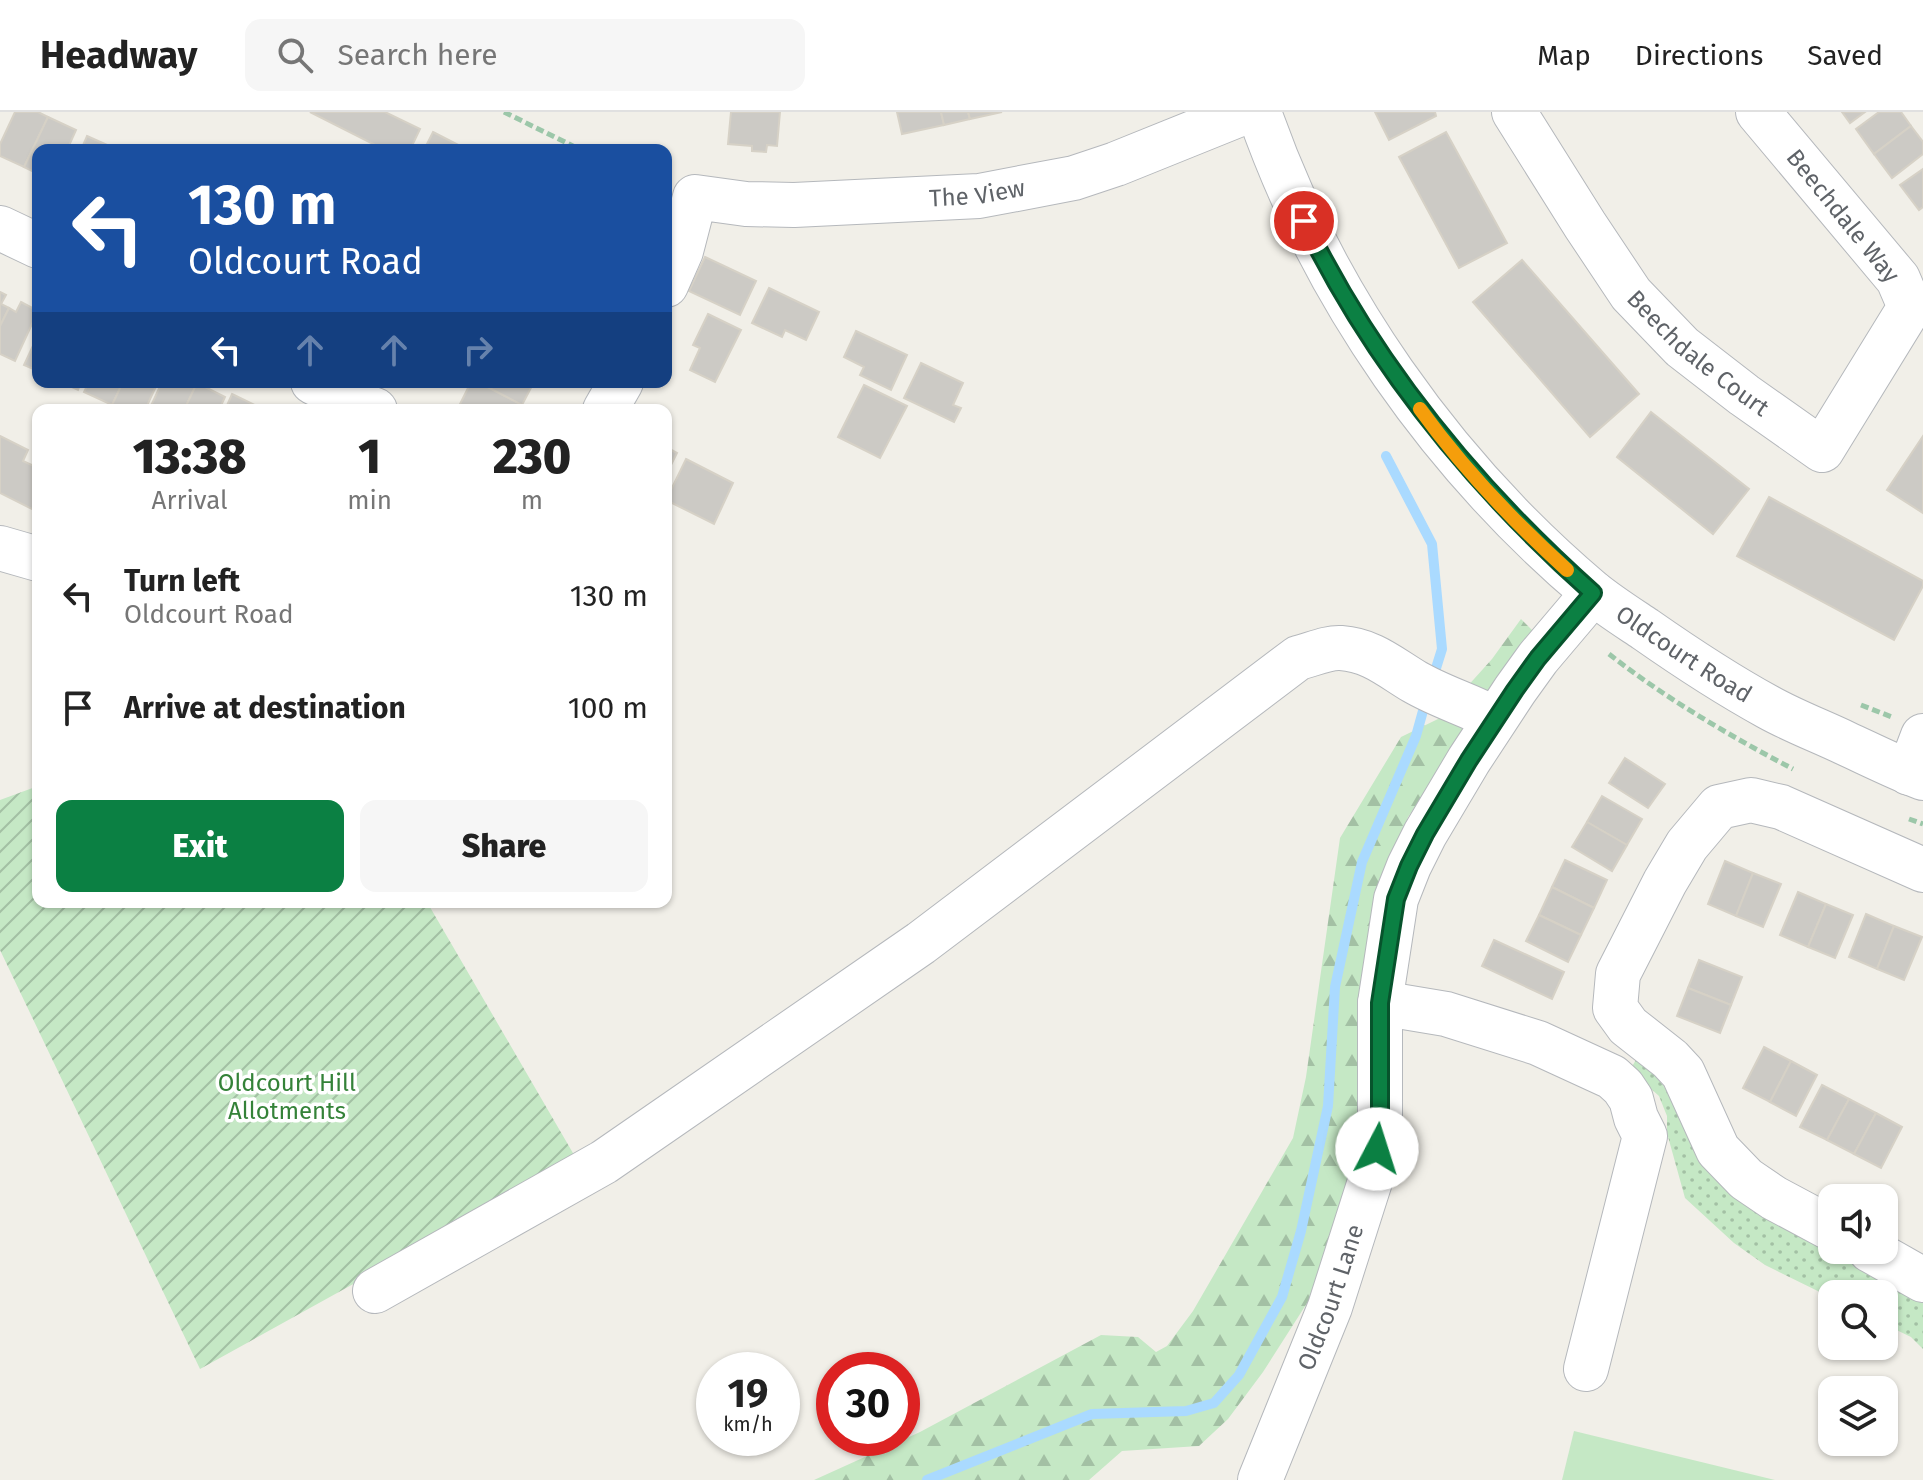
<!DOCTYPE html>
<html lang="en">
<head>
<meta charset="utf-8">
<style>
  body { margin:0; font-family:"Fira Sans",sans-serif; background:#f6f6f6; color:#222; height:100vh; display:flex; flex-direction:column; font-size:30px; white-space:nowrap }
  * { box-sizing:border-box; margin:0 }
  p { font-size:26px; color:#767676 }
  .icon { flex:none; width:44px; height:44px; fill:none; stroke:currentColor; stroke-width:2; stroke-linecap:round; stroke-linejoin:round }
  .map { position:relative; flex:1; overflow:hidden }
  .side { position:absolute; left:32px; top:292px; width:640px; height:504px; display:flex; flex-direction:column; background:#fff; border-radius:16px; box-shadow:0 2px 6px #0004 }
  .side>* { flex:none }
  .banner { position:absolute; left:32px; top:32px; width:640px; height:244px; border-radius:16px; box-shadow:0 2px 6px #0004; background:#1a4fa0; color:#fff; overflow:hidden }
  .tools { position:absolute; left:1818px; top:1072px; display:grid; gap:16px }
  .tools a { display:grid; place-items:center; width:80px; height:80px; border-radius:16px; background:#fff; box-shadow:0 2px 6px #0004; font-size:40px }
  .speed { position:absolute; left:696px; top:1240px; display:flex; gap:16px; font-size:40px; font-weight:700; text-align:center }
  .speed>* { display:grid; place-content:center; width:104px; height:104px; border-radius:50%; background:#fff; box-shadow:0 2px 6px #0004; line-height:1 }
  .speed small { font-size:20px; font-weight:400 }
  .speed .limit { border:12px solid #d22; background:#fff; color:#111 }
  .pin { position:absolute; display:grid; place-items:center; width:68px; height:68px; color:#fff; margin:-34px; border:4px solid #fff; border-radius:50%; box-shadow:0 2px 8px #0007 }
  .me { position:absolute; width:88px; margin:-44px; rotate:5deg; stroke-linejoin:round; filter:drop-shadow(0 0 6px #0008) }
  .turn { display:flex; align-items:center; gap:28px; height:168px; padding:0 24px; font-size:36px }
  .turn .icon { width:104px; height:104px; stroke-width:2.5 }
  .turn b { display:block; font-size:56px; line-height:68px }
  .lanes { display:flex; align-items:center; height:76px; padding:0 24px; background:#0003; justify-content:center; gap:40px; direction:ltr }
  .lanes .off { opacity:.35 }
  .eta { display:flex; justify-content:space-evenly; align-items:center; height:136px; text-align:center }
  .eta b { font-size:48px; font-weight:800; line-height:56px }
  .cta { display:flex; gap:16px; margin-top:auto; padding:16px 24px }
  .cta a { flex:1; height:92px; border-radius:16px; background:#0b8043; color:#fff; font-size:32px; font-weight:800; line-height:92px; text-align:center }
  .cta a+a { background:#f6f6f6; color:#222 }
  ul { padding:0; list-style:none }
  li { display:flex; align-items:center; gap:24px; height:112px; padding:0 24px }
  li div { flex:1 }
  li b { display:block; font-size:30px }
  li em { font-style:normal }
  header { display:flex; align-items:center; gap:48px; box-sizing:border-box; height:112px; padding:0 40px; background:#fff; border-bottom:2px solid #e0e0e0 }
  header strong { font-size:38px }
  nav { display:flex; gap:44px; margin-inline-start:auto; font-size:28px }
  .search { width:560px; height:72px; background:#f6f6f6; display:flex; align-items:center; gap:20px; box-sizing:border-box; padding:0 28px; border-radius:16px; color:#767676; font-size:30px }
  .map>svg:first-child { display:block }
  .grass { fill:url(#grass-dots) }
  .forest { fill:url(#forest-firs) }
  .garden { fill:url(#garden-furrows) }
  .pitch { fill:#c5e8c5 }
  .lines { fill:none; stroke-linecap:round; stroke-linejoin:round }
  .stream { stroke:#aadaff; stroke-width:10 }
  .building { fill:#cccac5; stroke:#d6d1c6; stroke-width:2 }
  .minor-casing { stroke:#b5b8bc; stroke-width:46 }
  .path { stroke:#9cc7a9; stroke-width:5; stroke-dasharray:8 4; stroke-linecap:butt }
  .minor { stroke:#fff; stroke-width:44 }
  .route-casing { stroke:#07532c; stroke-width:20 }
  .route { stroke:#0b8043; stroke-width:14 }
  .slow { stroke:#f59e0b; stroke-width:14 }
  .labels { text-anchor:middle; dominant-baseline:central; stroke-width:7; stroke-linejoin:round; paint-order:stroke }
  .street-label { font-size:24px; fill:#5f6368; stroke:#fff }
  .park-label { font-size:24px; fill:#348238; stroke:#fff }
</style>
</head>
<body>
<header>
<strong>Headway</strong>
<div class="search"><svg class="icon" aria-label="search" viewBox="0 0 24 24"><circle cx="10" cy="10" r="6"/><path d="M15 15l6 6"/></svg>Search here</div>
<nav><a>Map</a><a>Directions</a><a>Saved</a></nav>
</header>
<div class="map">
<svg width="1923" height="1368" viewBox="0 0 1923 1368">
  <defs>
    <pattern id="grass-dots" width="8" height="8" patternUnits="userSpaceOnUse" patternTransform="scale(2)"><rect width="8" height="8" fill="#c5e8c5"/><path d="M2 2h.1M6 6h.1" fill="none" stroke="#a3c0a4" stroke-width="1.8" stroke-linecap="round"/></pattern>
    <pattern id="forest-firs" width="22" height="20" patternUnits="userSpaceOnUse" patternTransform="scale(2)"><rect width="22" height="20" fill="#c5e8c5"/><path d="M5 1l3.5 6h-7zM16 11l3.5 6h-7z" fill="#a3c0a4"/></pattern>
    <pattern id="garden-furrows" width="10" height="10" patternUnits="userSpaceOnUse" patternTransform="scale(2)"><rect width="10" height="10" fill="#c5e8c5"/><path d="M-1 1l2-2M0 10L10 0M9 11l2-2" fill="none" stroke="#a3c0a4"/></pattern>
  </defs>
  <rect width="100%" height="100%" fill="#f1efe8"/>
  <polygon class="grass" points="1637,946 1653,960 1668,980 1832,1138 1836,1138 1923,1187 1923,1237 1911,1225 1884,1212 1884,1182 1832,1182 1832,1186 1765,1153 1734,1131 1685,1086 1667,1021 1667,1004 1659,984 1630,958"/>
  <polygon class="forest" points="1521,507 1537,523 1463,625 1408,705 1377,793 1359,1000 1350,1079 1325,1163 1263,1260 1228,1307 1199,1334 1122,1339 1089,1368 814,1368 920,1320 1101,1223 1138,1225 1156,1240 1167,1234 1193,1199 1293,1026 1306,965 1340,726 1401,625 1438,607 1492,547"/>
  <polygon class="garden" points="38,674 38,790 427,790 577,1048 200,1257 0,838 0,688"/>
  <polygon class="pitch" points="1574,1319 1775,1368 1562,1368"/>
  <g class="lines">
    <g class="stream">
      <polyline points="1386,344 1432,432 1442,537 1432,569"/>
      <polyline points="927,1368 1092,1302 1186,1299 1214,1291 1239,1263 1282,1185 1301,1119 1328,994 1335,875 1362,750 1416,624 1426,588"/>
    </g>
  </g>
  <g class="building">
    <polygon points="15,0 38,0 48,5 24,55 0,44 0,32"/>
    <polygon points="310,0 385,0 420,17 410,38 385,38"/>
    <polygon points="731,0 780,0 777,34 767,33 766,40 752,39 752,34 728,32"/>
    <polygon points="897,0 941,0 944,13 902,22"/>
    <polygon points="941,0 968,0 970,7 944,13"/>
    <polygon points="968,0 1002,0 970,7"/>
    <polygon points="1375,0 1435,0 1436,4 1389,28"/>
    <polygon points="1842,0 1865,0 1850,11"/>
    <polygon points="1879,0 1901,0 1911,14 1874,42 1856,17"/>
    <polygon points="48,5 76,18 67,38 38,38 38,62 24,55"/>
    <polygon points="1911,14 1923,30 1923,42 1892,66 1874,42"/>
    <polygon points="433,20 468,38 424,38"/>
    <polygon points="1446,20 1507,131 1459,156 1399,45"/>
    <polygon points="87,24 116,37 116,38 81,38"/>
    <polygon points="1923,57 1923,95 1919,98 1900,73"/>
    <polygon points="705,145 756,169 740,203 689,179"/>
    <polygon points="1522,148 1639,282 1590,325 1473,190"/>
    <polygon points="769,176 819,200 806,228 785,218 782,225 752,211"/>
    <polygon points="0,180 6,183 1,192 9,196 0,214"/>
    <polygon points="21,190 38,199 15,249 0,242 0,214 9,196 16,200"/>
    <polygon points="708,202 741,218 715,270 690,258 700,236 693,233"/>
    <polygon points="856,219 907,243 891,278 860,263 864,255 844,245"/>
    <polygon points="38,223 38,259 24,253"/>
    <polygon points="921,251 963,271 953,293 961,296 954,310 904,286"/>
    <polygon points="61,270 81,270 78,278"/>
    <polygon points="89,270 123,270 112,293 84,280"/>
    <polygon points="123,270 158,270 145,298 122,298 112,293"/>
    <polygon points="162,270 197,271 184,298 149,298"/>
    <polygon points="471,270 478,270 522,293 519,298 462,298 458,296"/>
    <polygon points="478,270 534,270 522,293"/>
    <polygon points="197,271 225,285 219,298 184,298"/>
    <polygon points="864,273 907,294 880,346 838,325"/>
    <polygon points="232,282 261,296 260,298 225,298"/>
    <polygon points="1651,300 1749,377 1713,422 1617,345"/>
    <polygon points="0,324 28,338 23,349 38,356 38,400 0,381"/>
    <polygon points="1923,324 1923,401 1887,378"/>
    <polygon points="666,335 677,341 666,363"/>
    <polygon points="686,347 733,371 714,412 666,388"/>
    <polygon points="1769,385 1923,469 1923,474 1894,528 1737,444"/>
    <polygon points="1625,646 1665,672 1648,696 1609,671"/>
    <polygon points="1602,684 1642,707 1627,733 1587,710"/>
    <polygon points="1587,710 1627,733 1612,759 1572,735"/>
    <polygon points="1565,748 1607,768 1594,796 1552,775"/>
    <polygon points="1725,749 1753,761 1736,804 1708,792"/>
    <polygon points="1753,761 1781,772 1763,815 1736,804"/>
    <polygon points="1552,775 1594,796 1581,823 1539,803"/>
    <polygon points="1798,780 1826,792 1808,835 1780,823"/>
    <polygon points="1826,792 1853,803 1835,846 1808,835"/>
    <polygon points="1866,802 1894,814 1877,857 1849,845"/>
    <polygon points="1539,803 1581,823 1568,850 1526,829"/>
    <polygon points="1894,814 1922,825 1904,868 1877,857"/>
    <polygon points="1494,828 1564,860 1552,887 1482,854"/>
    <polygon points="1699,848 1742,865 1731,893 1688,876"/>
    <polygon points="1688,876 1731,893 1720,921 1677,904"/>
    <polygon points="1764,935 1791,949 1770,990 1743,976"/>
    <polygon points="1791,949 1817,963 1796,1004 1770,990"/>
    <polygon points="1822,973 1849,987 1827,1028 1800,1015"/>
    <polygon points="1849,987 1876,1001 1854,1042 1827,1028"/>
    <polygon points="1876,1001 1902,1015 1881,1056 1854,1042"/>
  </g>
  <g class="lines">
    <g class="minor-casing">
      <g id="minor">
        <path id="s1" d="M1259,0c64,184 183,353 332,479 17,14 36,26 54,38 40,28 81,55 123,78 25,14 52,24 77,36 26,12 52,25 78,35"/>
        <path id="s2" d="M1514,0l71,113 46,69 51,53 62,48 78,55 88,-143 -12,-28 -140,-167"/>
        <polyline points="0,116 38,134"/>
        <path id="s3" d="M666,173l15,-34 14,-54 51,7 48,1 185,-9 95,-18 42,-14 129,-52"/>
        <polyline points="313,270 358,292 375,298"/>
        <polyline points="605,298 621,270"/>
        <polyline points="0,436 38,447"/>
        <polyline points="1909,661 1923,624"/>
        <polyline points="1380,891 1446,902 1538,931 1612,965 1623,975 1631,987 1636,1006 1645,1024 1586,1257"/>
        <polyline points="1832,1117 1774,1086 1746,1067 1718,1038 1683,961 1670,947 1628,914 1615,896 1618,862 1665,770 1687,733 1719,695 1751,688 1781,695 1923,758"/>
        <polyline points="1870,1138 1923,1168"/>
        <path d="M375,1179l229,-129 317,-219 377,-285c13,-3 30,-11 43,-10 30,2 49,19 74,34 26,15 54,23 80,37"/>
        <path id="s4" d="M1260,1368l70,-173 43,-135 7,-47v-122l16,-104 13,-33 16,-32 44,-74 46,-70 23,-32 55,-65"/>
      </g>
    </g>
    <g class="path">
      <polyline points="504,0 581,38"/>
      <path d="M1609,542c56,44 121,82 184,115"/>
      <polyline points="1861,593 1892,605"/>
      <polyline points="1909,707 1923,712"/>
    </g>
    <use href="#minor" class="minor"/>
  </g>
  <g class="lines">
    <g class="route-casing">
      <path id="route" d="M1304,109c70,144 170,266 289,372l-55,65 -23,32 -46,70 -44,74 -16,32 -13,33 -16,104v122l-3,24"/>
    </g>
    <use href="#route" class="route"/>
    <path class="slow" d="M1420,297c42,58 94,113 147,161"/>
  </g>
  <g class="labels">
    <g class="street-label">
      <text stroke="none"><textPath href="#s3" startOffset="376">The View</textPath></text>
      <text transform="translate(1843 104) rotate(51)">Beechdale Way</text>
      <text stroke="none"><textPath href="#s2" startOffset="306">Beechdale Court</textPath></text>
      <text stroke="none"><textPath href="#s1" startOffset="702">Oldcourt Road</textPath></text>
      <text stroke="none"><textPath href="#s4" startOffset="196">Oldcourt Lane</textPath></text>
    </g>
    <g class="park-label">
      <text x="287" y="971">Oldcourt Hill<tspan x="287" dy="28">Allotments</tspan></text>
    </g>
  </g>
</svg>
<div class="tools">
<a><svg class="icon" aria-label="sound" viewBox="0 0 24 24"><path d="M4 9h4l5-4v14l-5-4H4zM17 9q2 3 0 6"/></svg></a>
<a><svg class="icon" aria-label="search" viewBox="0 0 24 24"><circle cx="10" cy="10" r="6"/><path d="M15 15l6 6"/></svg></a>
<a><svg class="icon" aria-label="layers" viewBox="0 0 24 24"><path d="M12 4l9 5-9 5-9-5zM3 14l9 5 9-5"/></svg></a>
</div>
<div class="speed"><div>19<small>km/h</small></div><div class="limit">30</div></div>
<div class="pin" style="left:1304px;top:109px;background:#d93025"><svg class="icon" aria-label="arrive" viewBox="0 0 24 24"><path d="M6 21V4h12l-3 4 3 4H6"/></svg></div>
<svg class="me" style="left:1377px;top:1037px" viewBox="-20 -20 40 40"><circle r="19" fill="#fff"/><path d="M0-13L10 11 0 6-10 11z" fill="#0b8043"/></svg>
<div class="banner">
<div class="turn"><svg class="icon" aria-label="left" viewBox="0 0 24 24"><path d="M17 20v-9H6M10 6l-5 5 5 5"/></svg><div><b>130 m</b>Oldcourt Road</div></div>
<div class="lanes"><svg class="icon" aria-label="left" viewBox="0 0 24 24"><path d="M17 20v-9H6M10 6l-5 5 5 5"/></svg><svg class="icon off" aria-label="ahead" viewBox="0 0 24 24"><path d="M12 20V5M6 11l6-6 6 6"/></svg><svg class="icon off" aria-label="ahead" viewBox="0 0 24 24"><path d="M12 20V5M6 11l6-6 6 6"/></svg><svg class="icon off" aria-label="right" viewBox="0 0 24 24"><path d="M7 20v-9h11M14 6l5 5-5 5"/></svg></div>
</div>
<section class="side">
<div class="eta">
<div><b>13:38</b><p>Arrival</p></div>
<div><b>1</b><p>min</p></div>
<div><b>230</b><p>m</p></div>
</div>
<ul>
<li><svg class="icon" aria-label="left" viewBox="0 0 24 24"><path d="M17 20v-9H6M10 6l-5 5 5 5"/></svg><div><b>Turn left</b><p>Oldcourt Road</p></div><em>130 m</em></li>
<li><svg class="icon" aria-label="arrive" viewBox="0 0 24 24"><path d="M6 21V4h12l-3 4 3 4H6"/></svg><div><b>Arrive at destination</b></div><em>100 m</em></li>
</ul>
<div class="cta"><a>Exit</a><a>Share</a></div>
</section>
</div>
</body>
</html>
